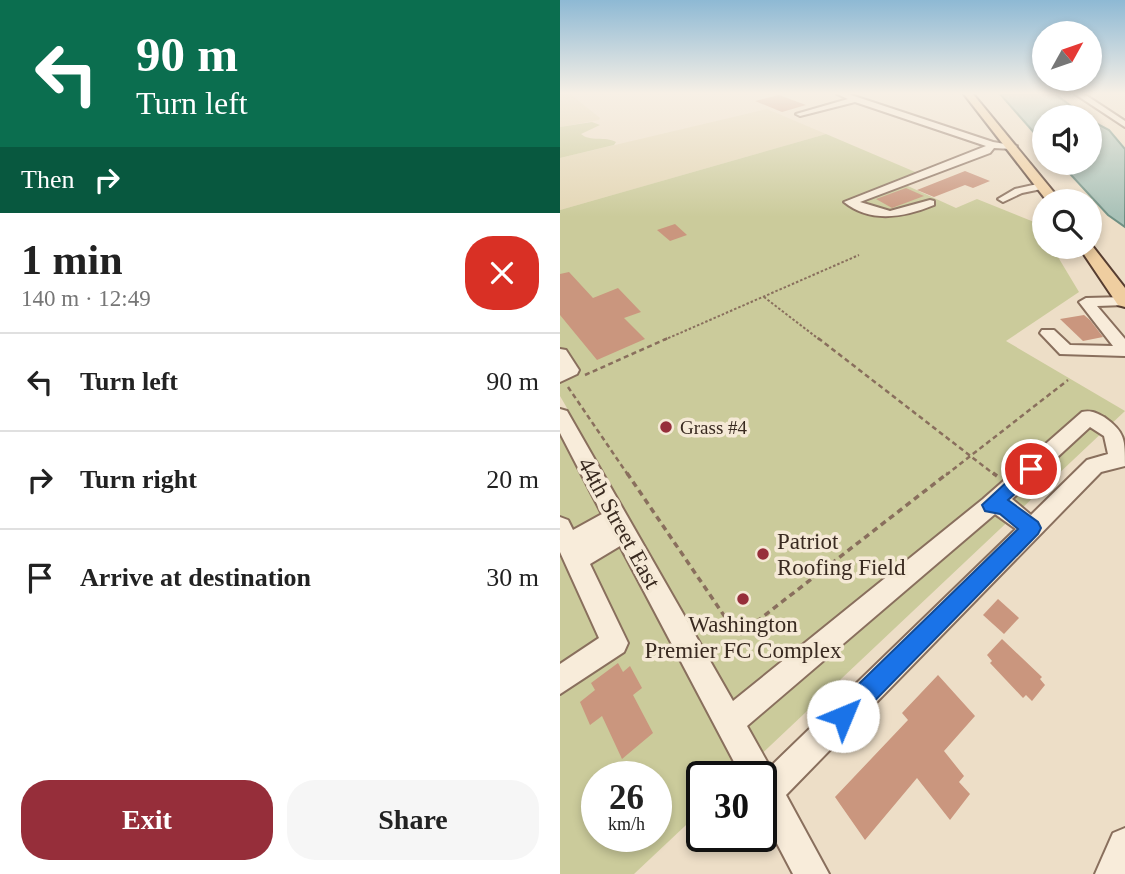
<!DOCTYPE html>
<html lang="en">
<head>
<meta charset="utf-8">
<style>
  body { margin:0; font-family:"Times New Roman",serif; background:#f6f6f6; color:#222; height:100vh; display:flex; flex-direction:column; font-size:26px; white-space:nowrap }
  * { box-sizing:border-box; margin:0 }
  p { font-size:23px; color:#767676 }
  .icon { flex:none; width:38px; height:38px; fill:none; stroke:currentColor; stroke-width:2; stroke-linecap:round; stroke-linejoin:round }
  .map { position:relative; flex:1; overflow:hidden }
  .panel { display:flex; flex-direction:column; background:#fff; width:560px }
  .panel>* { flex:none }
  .top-card { background:#0b6e4f; color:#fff; overflow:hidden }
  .needle { width:46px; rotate:50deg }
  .fabs { position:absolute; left:472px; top:21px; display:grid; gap:14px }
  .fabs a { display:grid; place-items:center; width:70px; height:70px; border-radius:50%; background:#fff; box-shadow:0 4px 10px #0003; font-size:35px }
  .speed { position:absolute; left:21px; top:761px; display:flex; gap:14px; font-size:35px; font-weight:700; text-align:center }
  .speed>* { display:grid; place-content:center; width:91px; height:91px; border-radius:50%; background:#fff; box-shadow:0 4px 10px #0003; line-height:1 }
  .speed small { font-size:18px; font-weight:400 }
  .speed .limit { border:4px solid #111; border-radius:10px; background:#fff; color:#111 }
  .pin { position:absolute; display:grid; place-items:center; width:60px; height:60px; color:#fff; margin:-30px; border:4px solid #fff; border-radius:50%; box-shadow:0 2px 7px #0007 }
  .me { position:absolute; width:77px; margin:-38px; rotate:45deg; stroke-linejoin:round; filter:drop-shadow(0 0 5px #0008) }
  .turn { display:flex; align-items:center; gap:24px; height:147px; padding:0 21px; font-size:32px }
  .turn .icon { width:91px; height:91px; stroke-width:2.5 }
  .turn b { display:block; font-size:49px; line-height:60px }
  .then { display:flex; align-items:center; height:66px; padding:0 21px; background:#0003; gap:14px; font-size:26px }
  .round { display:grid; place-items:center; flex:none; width:74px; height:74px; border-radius:28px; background:#f6f6f6 }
  .summary { display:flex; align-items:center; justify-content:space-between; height:119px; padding:0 21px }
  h1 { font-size:42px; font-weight:600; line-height:52px }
  .action { display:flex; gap:14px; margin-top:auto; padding:14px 21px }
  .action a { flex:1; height:80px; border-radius:28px; background:#962e3a; color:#fff; font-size:28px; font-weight:600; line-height:80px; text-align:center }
  .action a+a { background:#f6f6f6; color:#222 }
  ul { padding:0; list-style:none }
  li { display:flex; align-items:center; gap:21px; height:98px; padding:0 21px; border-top:2px solid #e0e0e0 }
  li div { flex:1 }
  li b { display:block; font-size:26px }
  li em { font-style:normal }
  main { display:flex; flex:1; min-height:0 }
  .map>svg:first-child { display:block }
  .farmland { fill:#e3d6b4 }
  .green { fill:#cbcb9b; fill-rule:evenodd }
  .water { fill:#a8c1b7; stroke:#6f9084; stroke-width:2 }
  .building { fill:#ca967e }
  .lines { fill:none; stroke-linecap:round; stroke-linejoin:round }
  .minor-casing { stroke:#896f5d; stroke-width:4 }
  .major-casing { stroke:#573e31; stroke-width:4 }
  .path-far2 { stroke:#896f5d; stroke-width:2; stroke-dasharray:2.5 2; stroke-linecap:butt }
  .path-far1 { stroke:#896f5d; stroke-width:2.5; stroke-dasharray:5 3.5; stroke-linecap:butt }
  .path { stroke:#896f5d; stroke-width:3.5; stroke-dasharray:6 4.5; stroke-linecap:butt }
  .minor { fill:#f8ecda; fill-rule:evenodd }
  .major { fill:#efcea0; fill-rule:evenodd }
  .route { fill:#1a73e8; stroke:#114b97; stroke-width:2 }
  .poi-dot { fill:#962e3a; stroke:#f5e9d6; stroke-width:2.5 }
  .labels { text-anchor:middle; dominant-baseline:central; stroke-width:7; stroke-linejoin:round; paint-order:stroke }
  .poi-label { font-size:19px; fill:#392a20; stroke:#f5e9d6; text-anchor:start }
  .near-street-label { font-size:23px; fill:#392a20; stroke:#f5e9d6 }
  .near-poi-label { font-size:23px; fill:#392a20; stroke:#f5e9d6; text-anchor:start }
</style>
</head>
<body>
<main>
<section class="panel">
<div class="top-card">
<div class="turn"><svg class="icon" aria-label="left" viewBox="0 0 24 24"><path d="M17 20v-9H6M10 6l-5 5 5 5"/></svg><div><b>90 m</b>Turn left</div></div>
<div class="then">Then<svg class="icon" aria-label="right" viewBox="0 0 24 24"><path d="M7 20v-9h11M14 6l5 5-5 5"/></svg></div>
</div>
<div class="summary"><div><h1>1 min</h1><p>140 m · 12:49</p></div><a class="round" style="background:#d93025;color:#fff"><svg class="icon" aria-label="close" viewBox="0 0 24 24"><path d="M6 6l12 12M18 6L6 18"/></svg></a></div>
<ul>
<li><svg class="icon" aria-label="left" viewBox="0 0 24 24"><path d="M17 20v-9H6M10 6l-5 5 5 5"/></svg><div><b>Turn left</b></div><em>90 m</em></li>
<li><svg class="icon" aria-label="right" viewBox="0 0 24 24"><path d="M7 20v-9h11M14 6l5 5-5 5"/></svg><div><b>Turn right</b></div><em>20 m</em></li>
<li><svg class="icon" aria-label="arrive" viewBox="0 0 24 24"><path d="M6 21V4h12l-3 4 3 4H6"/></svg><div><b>Arrive at destination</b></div><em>30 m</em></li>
</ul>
<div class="action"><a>Exit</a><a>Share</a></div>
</section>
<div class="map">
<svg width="565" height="874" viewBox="0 0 565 874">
  <rect width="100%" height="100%" fill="#eddec7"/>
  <g class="farmland">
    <polygon points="0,94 10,94 40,118 39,120 0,127"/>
    <polygon points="207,109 266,134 0,210 0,158"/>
  </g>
  <g class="green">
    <path d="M32,122l8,3 -19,9c9,8 24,2 35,8l-2,3 -54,13v-31z"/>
    <path d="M266,134l94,40 -21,8 57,26 21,-9 62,25 6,10v13h7l27,45 -73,49 119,70 -388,366h-35v33l-68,64h-74v-454l11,-5 -11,-19v-186zM37,777h59v59h-59z"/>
  </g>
  <g class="water">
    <polygon points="440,94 495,94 526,117 485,117 485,145"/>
    <polygon points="530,120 549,130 565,149 565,227 548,215 500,163 530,163"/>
  </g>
  <g class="building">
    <polygon points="219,95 246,105 222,112 195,101"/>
    <polygon points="405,171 430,181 413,188 405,185 374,197 357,190"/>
    <polygon points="346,188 364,196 332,208 316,199"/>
    <polygon points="115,224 127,235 110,241 97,230"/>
    <polygon points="9,272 33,298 58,288 81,312 64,318 85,339 37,360 0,315 0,274"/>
    <polygon points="524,315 530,320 543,337 523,341 500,319"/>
    <polygon points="438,599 459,618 444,634 423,615"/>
    <polygon points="442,639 482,677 480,679 485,685 472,701 466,695 463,698 430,663 432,661 427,655"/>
    <polygon points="58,663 63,672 70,666 82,688 73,695 93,733 62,759 42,716 30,725 20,702 35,690 31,683"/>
    <polygon points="378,675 415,716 384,751 404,776 399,782 410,794 390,820 357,778 305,840 275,797 348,720 342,713"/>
  </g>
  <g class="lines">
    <g class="minor-casing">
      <g id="minor">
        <path d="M277,94h11l145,48 24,4 -5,3 -18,-1 -4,5 -130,49 30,9 40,-11 4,1v4c-29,12 -63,19 -90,-3l142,-56 -131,-44 -55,14 -4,-2 52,-15z"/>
        <polygon points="515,94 524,94 565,121 565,127"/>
        <polygon points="482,183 486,184 486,188 462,193 443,202 438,199 455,189"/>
        <polygon points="565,297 565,305 537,306 565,339 565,356 500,354 480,333 482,330 494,330 510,345 553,346 519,302 526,298"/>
        <polygon points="0,349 6,350 19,370 17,374 0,382"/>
        <path d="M0,409l7,2 166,290 250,-202 99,-87c9,-2 14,1 22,5 21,15 21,22 21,49l-24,6 -315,323 43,79h-36l-32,-61v-36h-19l-122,-231 -30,18 38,79 -4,9 -64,42v-30l39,-26 -39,-86v-35l8,3 5,10 29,-16 -42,-81zM530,427l14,9 4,18 -21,6 -56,55 -19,-16zM435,514l21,15 -246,238 -23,-41z"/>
        <polygon points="565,828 565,874 535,874 553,833"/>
      </g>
    </g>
    <g class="major-casing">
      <g id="major">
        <polygon points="404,94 413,94 501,201 487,201"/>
        <polygon points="530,243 565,288 565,307 558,305 519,247 530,247"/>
      </g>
    </g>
    <g class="path-far2">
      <polyline points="204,297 260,340"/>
      <polyline points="104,340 299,255"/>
    </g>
    <g class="path-far1">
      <polyline points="258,338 435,475"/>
      <polyline points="25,375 108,338"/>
      <polyline points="8,387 68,475"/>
      <polyline points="386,475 508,380"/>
    </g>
    <g class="path">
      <polyline points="67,473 178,636 388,473"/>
      <polyline points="433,473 437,476"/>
    </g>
    <use href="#minor" class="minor"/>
    <use href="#major" class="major"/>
  </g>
  <linearGradient id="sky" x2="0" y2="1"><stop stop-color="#8eb9d4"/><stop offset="0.43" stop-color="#f7f0e6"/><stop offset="1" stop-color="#f7f0e6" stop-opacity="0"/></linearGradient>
  <rect width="565" height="217" fill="url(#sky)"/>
  <polygon class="route" points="471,463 477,465 479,469 477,474 448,500 478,522 481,528 478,534 291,725 283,728 274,725 271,716 274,708 458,529 440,514 425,511 422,505 465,465"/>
  <g class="poi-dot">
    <circle cx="106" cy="427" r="7"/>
    <circle cx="203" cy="554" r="7"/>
    <circle cx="183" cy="599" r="7"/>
  </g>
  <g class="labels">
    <g class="poi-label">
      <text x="120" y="427">Grass #4</text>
    </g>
    <g class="near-street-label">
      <text transform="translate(59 523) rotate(61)">44th Street East</text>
    </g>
    <g class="near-poi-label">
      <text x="217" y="541">Patriot<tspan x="217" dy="26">Roofing Field</tspan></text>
      <text x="183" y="624" text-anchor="middle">Washington<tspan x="183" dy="26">Premier FC Complex</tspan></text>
    </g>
  </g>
</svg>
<div class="fabs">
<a><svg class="needle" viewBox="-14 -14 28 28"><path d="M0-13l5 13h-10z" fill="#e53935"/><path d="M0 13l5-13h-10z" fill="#767676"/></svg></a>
<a><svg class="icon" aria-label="sound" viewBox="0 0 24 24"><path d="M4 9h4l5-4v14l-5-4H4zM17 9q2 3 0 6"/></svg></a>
<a><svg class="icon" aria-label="search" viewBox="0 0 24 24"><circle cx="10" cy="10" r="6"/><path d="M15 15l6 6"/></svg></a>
</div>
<div class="speed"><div>26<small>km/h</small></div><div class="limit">30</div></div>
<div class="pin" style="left:471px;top:469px;background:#d93025"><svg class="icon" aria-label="arrive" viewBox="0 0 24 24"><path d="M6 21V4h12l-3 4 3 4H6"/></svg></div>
<svg class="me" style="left:283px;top:716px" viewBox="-20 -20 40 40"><circle r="19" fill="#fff"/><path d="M0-13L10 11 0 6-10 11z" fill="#1a73e8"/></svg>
</div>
</main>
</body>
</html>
